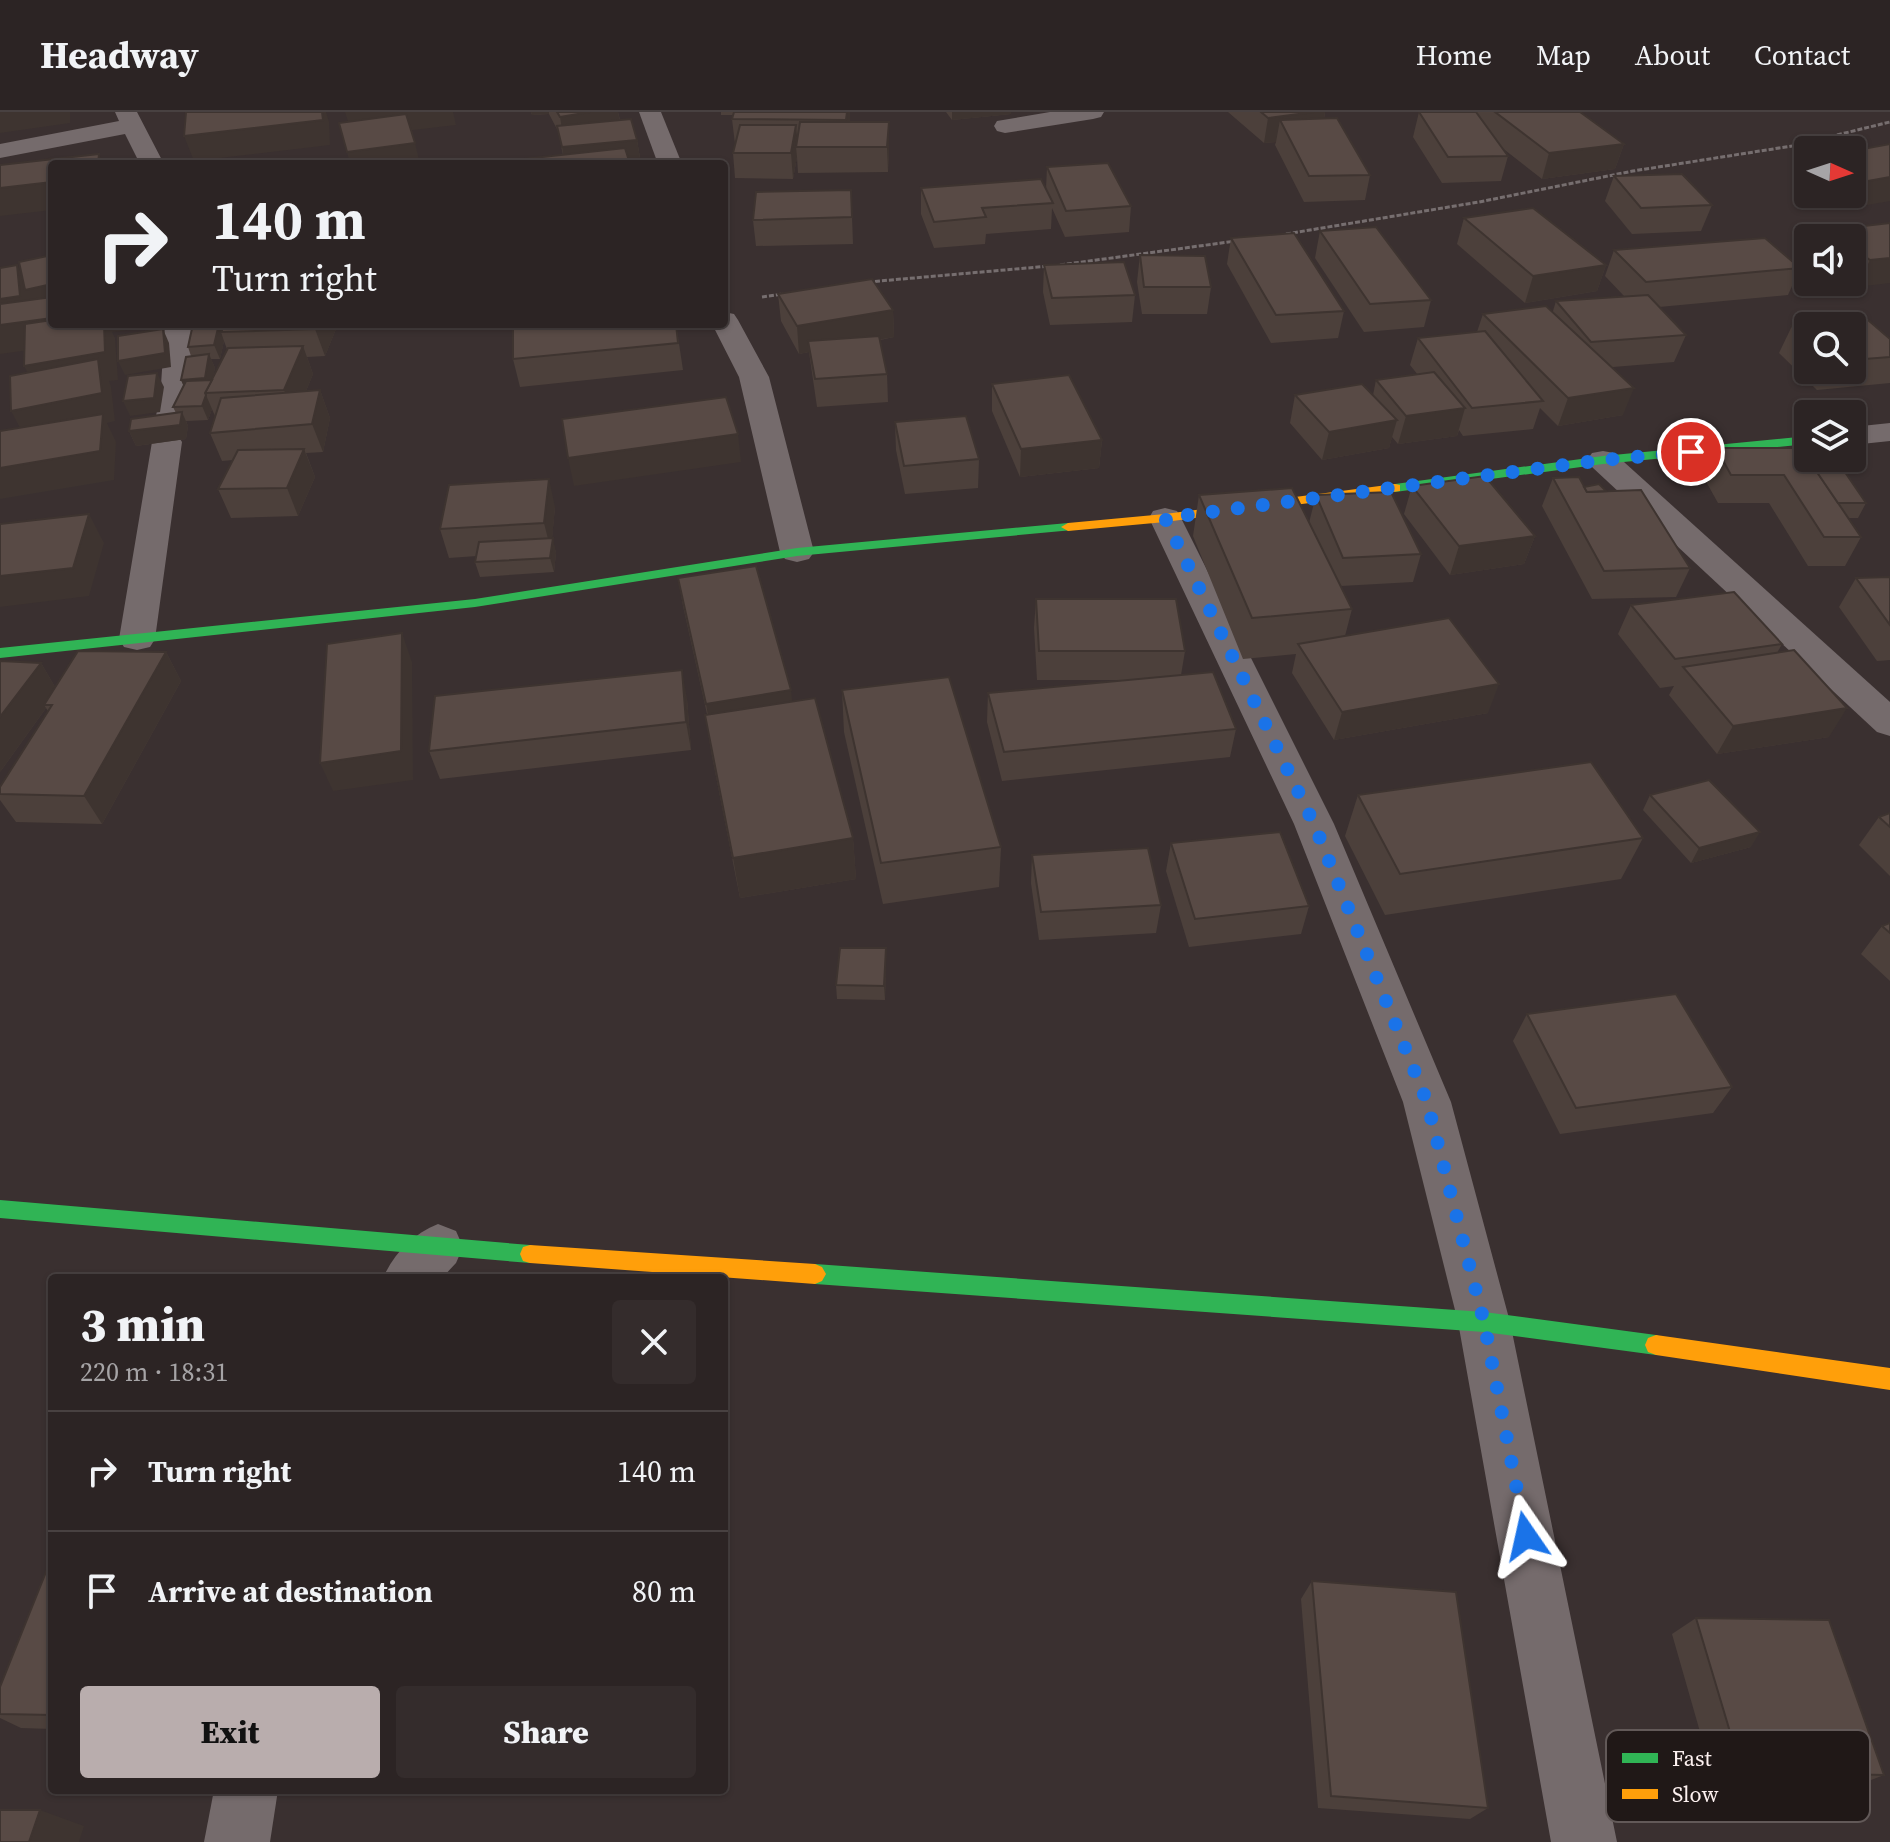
<!DOCTYPE html>
<html lang="en">
<head>
<meta charset="utf-8">
<style>
  body { margin:0; font-family:"Source Serif 4",serif; background:#342c2c; color:#f1f3f6; height:100vh; display:flex; flex-direction:column; font-size:30px; white-space:nowrap }
  * { box-sizing:border-box; margin:0 }
  p { font-size:26px; color:#a6a4a6 }
  .icon { flex:none; width:44px; height:44px; fill:none; stroke:currentColor; stroke-width:2; stroke-linecap:round; stroke-linejoin:round }
  .map { position:relative; flex:1; overflow:hidden }
  .details { position:absolute; left:48px; top:1162px; width:680px; height:520px; display:flex; flex-direction:column; background:#2c2424; border-radius:8px; box-shadow:0 2px 6px #0004,0 0 0 2px #484141 }
  .details>* { flex:none }
  .hud { position:absolute; left:48px; top:48px; width:680px; height:168px; border-radius:8px; box-shadow:0 2px 6px #0004,0 0 0 2px #484141; background:#2c2424; color:#f1f3f6; overflow:hidden }
  .needle { width:52px; rotate:93deg }
  .controls { position:absolute; left:1794px; top:24px; display:grid; gap:16px }
  .controls a { display:grid; place-items:center; width:72px; height:72px; border-radius:8px; background:#2c2424; box-shadow:0 2px 6px #0004,0 0 0 2px #484141; font-size:40px }
  .pin { position:absolute; display:grid; place-items:center; width:68px; height:68px; color:#fff; margin:-34px; border:4px solid #fff; border-radius:50%; box-shadow:0 2px 8px #0007 }
  .me { position:absolute; width:88px; margin:-44px; rotate:349deg; stroke-linejoin:round; filter:drop-shadow(0 0 6px #0008) }
  .turn { display:flex; align-items:center; gap:28px; height:168px; padding:0 32px; font-size:36px }
  .turn .icon { width:104px; height:104px; stroke-width:2.5 }
  .turn b { display:block; font-size:56px; line-height:68px }
  .round { display:grid; place-items:center; flex:none; width:84px; height:84px; border-radius:8px; background:#342c2c }
  .overview { display:flex; align-items:center; justify-content:space-between; height:136px; padding:0 32px }
  h1 { font-size:48px; font-weight:800; line-height:60px }
  .action { display:flex; gap:16px; margin-top:auto; padding:16px 32px }
  .action a { flex:1; height:92px; border-radius:8px; background:#b9adad; color:#111; font-size:32px; font-weight:800; line-height:92px; text-align:center }
  .action a+a { background:#342c2c; color:#f1f3f6 }
  ul { padding:0; list-style:none }
  li { display:flex; align-items:center; gap:24px; height:120px; padding:0 32px; border-top:2px solid #484141 }
  li div { flex:1 }
  li b { display:block; font-size:30px }
  li em { font-style:normal }
  header { display:flex; align-items:center; gap:48px; box-sizing:border-box; height:112px; padding:0 40px; background:#2c2424; border-bottom:2px solid #484141 }
  header strong { font-size:38px }
  nav { display:flex; gap:44px; margin-inline-start:auto; font-size:28px }
  .map>svg:first-child { display:block }
  .lines { fill:none; stroke-linecap:round; stroke-linejoin:round }
  .path { stroke:#766e6f; stroke-width:3; stroke-dasharray:5 2; stroke-linecap:butt }
  .street { fill:#756b6c; fill-rule:evenodd }
  .fast { fill:#30b455; fill-rule:evenodd }
  .slow { fill:#ff9f0a; fill-rule:evenodd }
  .wall { fill:#4c403b; fill-rule:evenodd }
  .shaded-wall { fill:#3e3430 }
  .building { fill:#584a45; stroke:#3e3430; stroke-width:2 }
  .route { stroke:#1a73e8; stroke-width:14; stroke-dasharray:0 25.2 }
  .key { fill:#201817; stroke:#625958; stroke-width:2 }
  .key-label { font-size:22px; fill:#fdf1f0 }
</style>
</head>
<body>
<header>
<strong>Headway</strong>
<nav><a>Home</a><a>Map</a><a>About</a><a>Contact</a></nav>
</header>
<div class="map">
<svg width="1890" height="1730" viewBox="0 0 1890 1730">
  <rect width="100%" height="100%" fill="#3a3030"/>
  <g class="lines">
    <g class="path">
      <polyline points="1286,122 1479,90 1633,59 1792,34 1890,10"/>
      <polyline points="1060,153 1236,129"/>
      <polyline points="868,170 1050,154"/>
      <polyline points="762,185 783,182"/>
    </g>
    <g class="street">
      <polygon points="115,0 137,0 164,52 140,52 125,22 0,46 0,32 119,9"/>
      <polygon points="639,0 661,0 682,52 658,52"/>
      <polygon points="1050,0 1104,0 1101,5 1093,7 1005,21 997,19 994,14 997,9"/>
      <polygon points="724,200 734,202 738,208 769,265 814,440 809,447 797,450 785,447 780,440 739,265 712,212 724,212"/>
      <path d="M165,212h28c-1,25 2,95 -15,112l4,6 -27,197 -5,8 -13,3 -13,-3 -5,-8 33,-197 6,-7 -4,-6 7,-44z"/>
      <polygon points="1890,311 1890,329 1852,333 1852,315"/>
      <polygon points="1603,339 1614,341 1890,590 1890,624 1877,620 1592,355 1587,348 1592,341"/>
      <polygon points="1165,396 1177,399 1181,406 1334,712 1451,990 1510,1210 1617,1730 1551,1730 1458,1210 1403,990 1294,712 1149,406 1153,399"/>
      <path d="M438,1112l18,7 7,16 -7,16 -14,15h-59c11,-25 30,-44 55,-54z"/>
      <polygon points="214,1678 278,1678 270,1730 204,1730"/>
    </g>
    <g class="fast">
      <polygon points="1808,324 1808,332 1603,352 1395,380 1388,376 1395,372 1603,344"/>
      <polygon points="1068,411 1073,412 1073,418 797,444 475,495 0,546 0,536 475,487 797,436"/>
      <polygon points="0,1088 530,1133 537,1135 540,1142 537,1149 530,1151 0,1106"/>
      <polygon points="815,1152 1484,1200 1656,1223 1664,1226 1667,1233 1664,1240 1656,1243 1484,1220 815,1172 808,1169 804,1162 808,1155"/>
    </g>
    <g class="slow">
      <polygon points="1395,372 1400,373 1400,379 1165,410 1068,419 1061,415 1068,411 1165,402"/>
      <polygon points="530,1133 815,1152 822,1155 826,1162 822,1169 815,1172 530,1151 523,1149 520,1142 523,1135"/>
      <polygon points="1656,1223 1890,1256 1890,1278 1656,1243 1648,1240 1645,1233 1648,1226"/>
    </g>
  </g>
  <g class="wall">
    <polygon points="531,0 618,0 620,8 637,28 641,52 478,52 563,43 558,19 549,2 532,3"/>
    <polygon points="721,0 850,0 850,10 889,10 889,35 888,60 798,61 797,45 793,67 735,66 733,41 735,32 732,7 734,3 721,3"/>
    <polygon points="946,0 1011,0 1011,2 952,8"/>
    <polygon points="1228,0 1325,0 1324,7 1370,63 1365,88 1304,90 1275,33 1276,30 1264,31"/>
    <polygon points="1419,0 1580,0 1624,32 1615,57 1542,67 1501,35 1508,44 1501,69 1442,71 1413,25"/>
    <polygon points="1890,32 1856,95 1833,82 1852,82 1852,39"/>
    <polygon points="1047,55 1131,94 1129,120 1065,125 1052,96 1051,117 986,122 985,132 934,136 921,102 921,76 1046,77"/>
    <polygon points="1614,64 1712,93 1701,119 1632,122 1605,89"/>
    <polygon points="851,78 853,132 756,134 753,108"/>
    <polygon points="1464,106 1606,153 1597,179 1525,191 1457,132"/>
    <polygon points="1890,111 1857,175 1851,170 1852,170 1852,126 1826,126 1829,118"/>
    <polygon points="1320,119 1431,188 1424,215 1364,220 1315,146"/>
    <polygon points="1231,126 1344,199 1338,226 1271,231 1227,152"/>
    <polygon points="1614,138 1800,156 1788,183 1659,195 1686,223 1674,250 1613,255 1623,303 1558,314 1540,296 1533,317 1463,324 1459,318 1457,324 1398,332 1392,325 1389,336 1322,348 1290,311 1295,283 1373,283 1376,268 1418,263 1410,253 1418,226 1477,220 1483,202 1553,199 1556,189 1624,184 1605,164"/>
    <polygon points="1140,143 1211,175 1207,202 1142,202 1137,170"/>
    <polygon points="1044,153 1135,183 1132,210 1050,213 1043,180"/>
    <polygon points="778,182 893,198 894,225 880,228 887,262 888,290 817,295 809,240 799,242 781,209"/>
    <path d="M1868,208l22,19v44l-73,7 -38,-37 13,-27zM1808,214h44v44h-44z"/>
    <path d="M338,212l-13,32 -18,1 6,17 -7,17 14,-1 10,28 -7,34 -17,1 9,24 -17,39 -67,2 -13,-29 15,-29 -11,1 -12,-28 5,-17 -3,-7 -4,11 -22,1 2,5 -2,13 -50,7 -7,-15 47,-18 -3,-6 11,-21 -3,-6 10,-24 -3,-9 35,-19zM224,229l3,8 -14,28 2,-9 -4,-9h9z"/>
    <polygon points="676,212 683,258 520,275 513,247"/>
    <polygon points="992,272 1102,328 1099,356 1020,365 992,299"/>
    <polygon points="895,310 979,347 978,376 905,382 896,338"/>
    <polygon points="1716,336 1808,347 1866,391 1858,406 1848,406 1861,425 1845,454 1808,454 1769,391 1718,391 1703,364"/>
    <polygon points="1553,366 1584,375 1690,456 1676,485 1592,487 1542,394"/>
    <polygon points="1412,374 1535,424 1524,452 1450,463 1404,402"/>
    <polygon points="1199,383 1309,411 1316,383 1421,442 1413,470 1341,474 1352,497 1345,524 1488,601 1334,628 1292,561 1296,542 1243,547 1193,424"/>
    <polygon points="555,395 552,426 556,441 554,460 480,465 475,450 477,444 449,446 440,417"/>
    <polygon points="1890,465 1890,548 1877,549 1839,495 1856,466"/>
    <polygon points="678,466 792,590 853,726 856,767 740,786 712,644 705,603 707,602 683,494"/>
    <polygon points="1036,487 1185,539 1181,563 1236,617 1230,645 1002,669 987,610 988,581 1129,568 1037,568 1034,516"/>
    <polygon points="1631,493 1782,532 1777,541 1829,625 1717,642 1669,583 1674,574 1660,576 1618,522"/>
    <polygon points="166,540 181,569 102,712 16,710 0,688 0,675 48,599 46,596 0,660 41,551 55,575"/>
    <polygon points="842,578 1001,735 999,775 883,792 844,620"/>
    <polygon points="687,587 691,638 440,667 429,639"/>
    <polygon points="1358,683 1643,726 1621,767 1385,803 1345,724"/>
    <polygon points="1650,683 1751,735 1691,751 1643,698"/>
    <polygon points="1890,701 1890,764 1859,733 1879,705"/>
    <polygon points="1171,731 1309,794 1301,822 1189,835 1166,759"/>
    <polygon points="1032,743 1161,793 1156,821 1039,828 1031,771"/>
    <polygon points="1890,811 1890,869 1861,842 1882,814"/>
    <polygon points="886,851 885,888 837,887 836,873"/>
    <polygon points="1527,902 1732,975 1713,1001 1560,1022 1513,929"/>
    <polygon points="52,1445 52,1617 21,1616 0,1606 0,1575"/>
    <polygon points="1312,1469 1488,1696 1470,1707 1318,1696 1301,1487"/>
    <polygon points="1696,1506 1884,1663 1853,1675 1715,1672 1672,1522"/>
  </g>
  <g class="shaded-wall">
    <polygon points="0,0 70,0 70,11 0,21"/>
    <polygon points="322,0 326,0 329,10 330,33 194,49 184,24"/>
    <polygon points="345,0 453,0 456,13 353,25"/>
    <polygon points="531,0 549,0 549,2 532,3"/>
    <polygon points="590,0 618,0 622,20 564,29 560,5"/>
    <polygon points="847,0 850,0 850,11 847,33 846,8"/>
    <polygon points="952,0 1011,0 1011,2 952,8"/>
    <polygon points="1314,0 1325,0 1321,23 1280,8 1276,30 1264,31 1268,6"/>
    <polygon points="889,10 889,35 888,60 887,35"/>
    <polygon points="796,13 798,35 796,35 797,45 793,67 791,41"/>
    <polygon points="637,28 641,52 565,52 562,35"/>
    <polygon points="415,31 420,52 350,52 347,40"/>
    <polygon points="1624,32 1615,57 1542,67 1549,41"/>
    <polygon points="99,42 103,52 98,52"/>
    <polygon points="1890,65 1890,89 1856,95 1868,69"/>
    <polygon points="52,70 52,98 0,104 0,76"/>
    <polygon points="1890,146 1890,171 1857,175 1870,148"/>
    <polygon points="17,153 29,177 52,172 52,212 87,230 0,242 0,187"/>
    <polygon points="1606,153 1597,179 1525,191 1533,164"/>
    <polygon points="893,198 894,225 810,240 808,229 809,240 799,242 797,214"/>
    <polygon points="103,212 157,212 157,214 112,220 115,226 118,268 109,269 111,275 115,309 107,311 116,330 114,368 0,387 0,356 26,327 11,299 39,282 24,254"/>
    <polygon points="219,212 221,212 224,220 221,220 224,229 220,247 214,233"/>
    <polygon points="317,212 338,212 325,244 315,217"/>
    <polygon points="163,217 169,231 171,255 125,263 118,249"/>
    <polygon points="303,234 313,262 295,306 284,278"/>
    <polygon points="209,242 215,256 212,269 187,282 181,268"/>
    <polygon points="157,261 164,275 160,300 130,304 123,289"/>
    <polygon points="1634,276 1623,303 1558,314 1568,286"/>
    <polygon points="320,278 330,306 323,340 312,312"/>
    <polygon points="206,283 212,297 208,308 202,294"/>
    <polygon points="1465,296 1457,324 1398,332 1406,304"/>
    <polygon points="182,300 188,314 186,327 136,334 129,319"/>
    <polygon points="1397,308 1389,336 1322,348 1329,320"/>
    <polygon points="738,322 741,350 574,374 568,346"/>
    <polygon points="1102,328 1099,356 1020,365 1021,337"/>
    <polygon points="304,337 315,365 298,404 287,376"/>
    <polygon points="549,367 555,395 551,439 544,411"/>
    <polygon points="89,402 104,431 89,484 0,495 0,464"/>
    <polygon points="1535,424 1524,452 1450,463 1459,434"/>
    <polygon points="553,426 556,441 554,460 550,446"/>
    <polygon points="402,521 412,550 413,668 333,679 320,651"/>
    <polygon points="166,540 181,569 102,712 84,684"/>
    <polygon points="41,551 58,580 44,593 46,596 0,660 0,605"/>
    <polygon points="682,558 687,587 691,638 686,610"/>
    <polygon points="1499,572 1488,601 1334,628 1342,600"/>
    <polygon points="791,578 794,606 711,621 706,592"/>
    <polygon points="1847,596 1829,625 1717,642 1733,614"/>
    <polygon points="1760,720 1751,735 1691,751 1699,736"/>
    <polygon points="853,726 856,767 740,786 733,746"/>
    <polygon points="886,836 886,851 885,888 884,874"/>
    <polygon points="40,1698 84,1714 79,1730 29,1730"/>
  </g>
  <g class="building">
    <polygon points="186,0 322,0 323,8 184,24"/>
    <polygon points="557,0 590,0 560,5"/>
    <polygon points="734,0 847,0 846,8 732,7"/>
    <polygon points="1261,0 1314,0 1268,6"/>
    <polygon points="1419,0 1476,0 1508,44 1448,45"/>
    <polygon points="1495,0 1580,0 1624,32 1549,41"/>
    <polygon points="406,2 415,31 347,40 339,11"/>
    <polygon points="1337,6 1370,63 1309,64 1280,8"/>
    <polygon points="631,7 637,28 562,35 557,14"/>
    <polygon points="800,10 889,10 887,35 796,35"/>
    <polygon points="740,13 796,13 791,41 733,41"/>
    <polygon points="1890,32 1890,65 1868,69 1852,61 1852,39"/>
    <polygon points="625,36 630,52 478,52"/>
    <polygon points="99,42 98,52 52,52 52,70 0,76 0,53"/>
    <polygon points="1108,51 1131,94 1066,99 1047,55"/>
    <polygon points="1682,62 1712,93 1641,96 1614,64"/>
    <polygon points="1041,67 1053,91 982,96 986,105 934,110 921,76"/>
    <polygon points="49,75 52,75 52,88"/>
    <polygon points="851,78 852,105 753,108 756,80"/>
    <polygon points="1533,96 1606,153 1533,164 1464,106"/>
    <polygon points="1890,111 1890,146 1870,148 1852,135 1852,126 1841,126 1829,118"/>
    <polygon points="1376,115 1431,188 1370,192 1320,119"/>
    <polygon points="1294,121 1344,199 1276,203 1231,126"/>
    <polygon points="1765,126 1800,156 1646,170 1614,138"/>
    <polygon points="52,143 52,172 25,178 19,150"/>
    <polygon points="1140,143 1205,144 1211,175 1144,175"/>
    <polygon points="1124,150 1135,183 1052,186 1044,153"/>
    <polygon points="17,153 20,184 0,187 0,156"/>
    <polygon points="872,167 893,198 797,214 778,182"/>
    <polygon points="1648,183 1686,223 1591,230 1556,189"/>
    <polygon points="52,185 52,206 0,213 0,192"/>
    <polygon points="1546,194 1634,276 1568,286 1483,202"/>
    <polygon points="52,208 52,212 104,212 105,240 24,254 25,212"/>
    <polygon points="1868,208 1890,227 1890,245 1852,248 1852,214 1808,214 1808,229 1792,214"/>
    <polygon points="193,212 219,212 214,233 188,235"/>
    <polygon points="225,212 317,212 315,217 221,220"/>
    <polygon points="513,212 676,212 678,231 513,247"/>
    <polygon points="163,217 165,241 118,249 118,224"/>
    <polygon points="1485,219 1543,289 1472,296 1418,226"/>
    <polygon points="879,224 887,262 815,267 808,229"/>
    <polygon points="303,234 284,278 205,281 228,236"/>
    <polygon points="209,242 205,266 181,268 186,245"/>
    <polygon points="98,247 102,281 11,299 10,264"/>
    <polygon points="1434,260 1465,296 1406,304 1376,268"/>
    <polygon points="157,261 154,286 123,289 128,264"/>
    <polygon points="1069,263 1102,328 1021,337 992,272"/>
    <polygon points="212,268 205,281 206,283 202,294 173,295 186,269"/>
    <polygon points="1362,272 1397,308 1329,320 1295,283"/>
    <polygon points="320,278 312,312 210,321 221,286"/>
    <polygon points="726,285 738,322 568,346 562,307"/>
    <polygon points="182,300 180,313 129,319 131,307"/>
    <polygon points="103,302 100,339 0,356 0,319"/>
    <polygon points="966,304 979,347 904,354 895,310"/>
    <polygon points="1716,336 1801,336 1861,425 1824,425 1784,363 1731,363"/>
    <polygon points="304,337 287,376 218,377 238,338"/>
    <polygon points="1808,347 1836,347 1866,391 1838,391"/>
    <polygon points="1485,364 1535,424 1459,434 1412,374"/>
    <polygon points="1579,365 1587,380 1641,378 1690,456 1604,459 1553,366"/>
    <polygon points="549,367 544,411 440,417 449,373"/>
    <polygon points="1599,372 1606,379 1587,380 1584,375"/>
    <polygon points="1292,376 1352,497 1252,506 1199,383"/>
    <polygon points="1391,380 1421,442 1343,446 1316,383"/>
    <polygon points="89,402 73,456 0,464 0,412"/>
    <polygon points="553,426 550,446 475,450 479,430"/>
    <polygon points="756,454 791,578 706,592 678,466"/>
    <polygon points="1890,465 1890,513 1856,466"/>
    <polygon points="1734,480 1782,532 1675,547 1631,493"/>
    <polygon points="1036,487 1176,487 1185,539 1039,539"/>
    <polygon points="1449,506 1499,572 1342,600 1298,532"/>
    <polygon points="402,521 401,639 320,651 327,532"/>
    <polygon points="1794,538 1847,596 1733,614 1683,555"/>
    <polygon points="78,539 166,540 84,684 0,682 0,675 52,593 44,593"/>
    <polygon points="0,549 41,551 0,605"/>
    <polygon points="682,558 686,610 429,639 435,584"/>
    <polygon points="1213,560 1236,617 1004,640 988,581"/>
    <polygon points="949,565 1001,735 881,751 842,578"/>
    <polygon points="815,586 853,726 733,746 705,603"/>
    <polygon points="1591,650 1643,726 1400,762 1358,683"/>
    <polygon points="1709,668 1760,720 1699,736 1650,683"/>
    <polygon points="1890,701 1890,715 1879,705"/>
    <polygon points="1280,720 1309,794 1195,807 1171,731"/>
    <polygon points="1148,736 1161,793 1041,800 1032,743"/>
    <polygon points="1890,811 1890,821 1882,814"/>
    <polygon points="840,836 886,836 884,874 836,873"/>
    <polygon points="1676,882 1732,975 1576,996 1527,902"/>
    <polygon points="52,1445 52,1603 0,1602 0,1575"/>
    <polygon points="1312,1469 1456,1480 1488,1696 1331,1684"/>
    <polygon points="1696,1506 1829,1508 1884,1663 1742,1660"/>
    <polygon points="0,1698 40,1698 29,1730 0,1730"/>
  </g>
  <g class="lines">
    <polyline class="route" points="1526,1424 1484,1210 1427,990 1314,712 1165,406 1603,348 1691,340"/>
  </g>
  <rect x="1606" y="1618" width="264" height="92" rx="12" class="key"/>
  <rect x="1622" y="1641" width="36" height="10" fill="#30b455"/>
  <rect x="1622" y="1677" width="36" height="10" fill="#ff9f0a"/>
  <g class="key-label">
    <text x="1672" y="1654">Fast</text>
    <text x="1672" y="1690">Slow</text>
  </g>
</svg>
<div class="controls">
<a><svg class="needle" viewBox="-14 -14 28 28"><path d="M0-13l5 13h-10z" fill="#e53935"/><path d="M0 13l5-13h-10z" fill="#a6a4a6"/></svg></a>
<a><svg class="icon" aria-label="sound" viewBox="0 0 24 24"><path d="M4 9h4l5-4v14l-5-4H4zM17 9q2 3 0 6"/></svg></a>
<a><svg class="icon" aria-label="search" viewBox="0 0 24 24"><circle cx="10" cy="10" r="6"/><path d="M15 15l6 6"/></svg></a>
<a><svg class="icon" aria-label="layers" viewBox="0 0 24 24"><path d="M12 4l9 5-9 5-9-5zM3 14l9 5 9-5"/></svg></a>
</div>
<div class="pin" style="left:1691px;top:340px;background:#d93025"><svg class="icon" aria-label="arrive" viewBox="0 0 24 24"><path d="M6 21V4h12l-3 4 3 4H6"/></svg></div>
<svg class="me" style="left:1526px;top:1424px" viewBox="-20 -20 40 40"><path d="M0-17L14 15 0 8-14 15z" fill="#1a73e8" stroke="#fff" stroke-width="4"/></svg>
<div class="hud">
<div class="turn"><svg class="icon" aria-label="right" viewBox="0 0 24 24"><path d="M7 20v-9h11M14 6l5 5-5 5"/></svg><div><b>140 m</b>Turn right</div></div>
</div>
<section class="details">
<div class="overview"><div><h1>3 min</h1><p>220 m · 18:31</p></div><a class="round"><svg class="icon" aria-label="close" viewBox="0 0 24 24"><path d="M6 6l12 12M18 6L6 18"/></svg></a></div>
<ul>
<li><svg class="icon" aria-label="right" viewBox="0 0 24 24"><path d="M7 20v-9h11M14 6l5 5-5 5"/></svg><div><b>Turn right</b></div><em>140 m</em></li>
<li><svg class="icon" aria-label="arrive" viewBox="0 0 24 24"><path d="M6 21V4h12l-3 4 3 4H6"/></svg><div><b>Arrive at destination</b></div><em>80 m</em></li>
</ul>
<div class="action"><a>Exit</a><a>Share</a></div>
</section>
</div>
</body>
</html>
